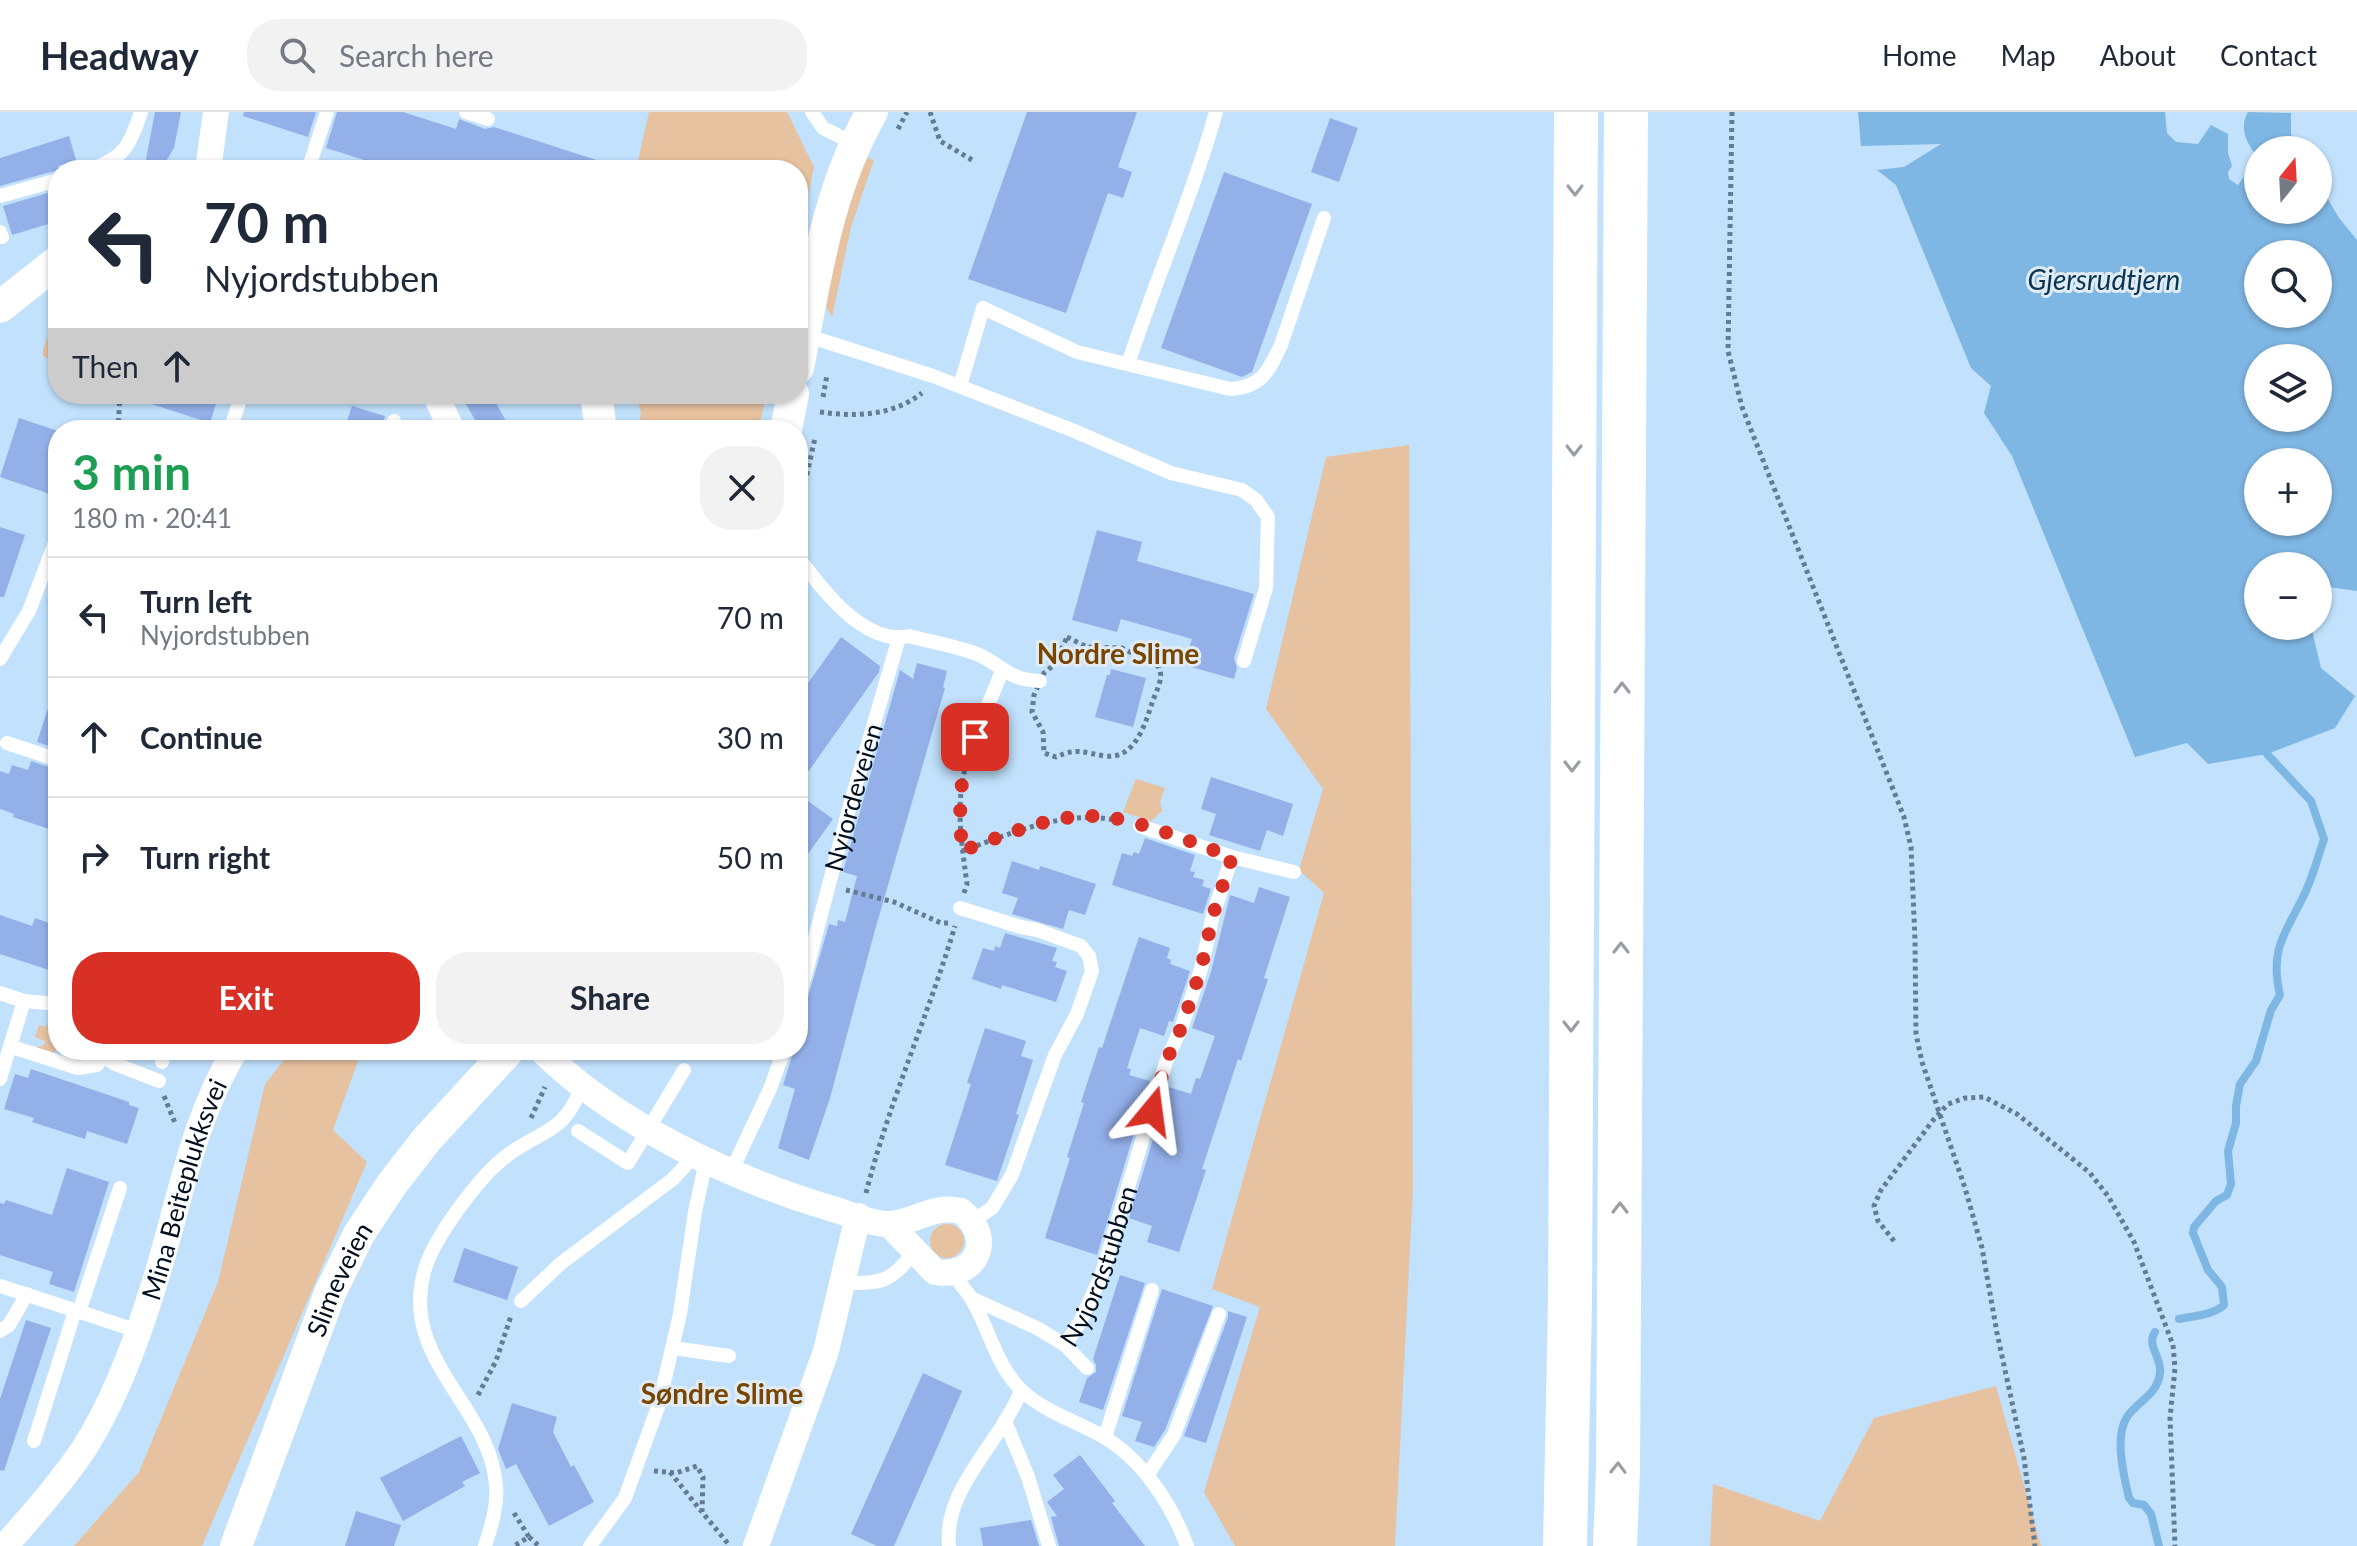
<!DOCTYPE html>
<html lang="en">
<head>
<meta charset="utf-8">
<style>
  body { margin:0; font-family:Lato,sans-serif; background:#f2f2f3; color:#1f2937; height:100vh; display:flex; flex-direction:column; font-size:30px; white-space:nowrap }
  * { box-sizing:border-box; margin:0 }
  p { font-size:26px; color:#747a83 }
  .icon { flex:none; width:44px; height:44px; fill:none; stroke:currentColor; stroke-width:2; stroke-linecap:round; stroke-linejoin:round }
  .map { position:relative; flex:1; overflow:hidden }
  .sheet { position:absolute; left:48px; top:308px; width:760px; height:640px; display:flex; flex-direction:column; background:#fff; border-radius:32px; box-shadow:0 2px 6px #0004 }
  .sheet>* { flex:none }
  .hud { position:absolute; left:48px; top:48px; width:760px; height:244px; border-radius:32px; box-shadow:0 2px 6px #0004; background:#fff; color:#1f2937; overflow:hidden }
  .needle { width:52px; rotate:18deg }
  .fabs { position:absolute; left:2244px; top:24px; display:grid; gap:16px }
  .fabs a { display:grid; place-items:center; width:88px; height:88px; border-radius:50%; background:#fff; box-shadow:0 2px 6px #0004; font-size:40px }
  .pin { position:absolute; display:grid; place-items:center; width:68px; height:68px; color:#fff; margin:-34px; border-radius:16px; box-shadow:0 4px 12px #0006 }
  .me { position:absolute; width:88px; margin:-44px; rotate:16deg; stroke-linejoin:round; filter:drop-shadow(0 0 6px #0008) }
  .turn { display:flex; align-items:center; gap:28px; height:168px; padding:0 24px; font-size:36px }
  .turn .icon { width:104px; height:104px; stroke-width:2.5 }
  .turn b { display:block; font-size:56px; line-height:68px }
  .then { display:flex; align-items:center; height:76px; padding:0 24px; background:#0003; gap:16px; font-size:30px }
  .round { display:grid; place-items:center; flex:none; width:84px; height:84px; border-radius:32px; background:#f2f2f3 }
  .headline { display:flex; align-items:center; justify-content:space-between; height:136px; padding:0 24px }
  h1 { font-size:48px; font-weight:700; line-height:60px; color:#1e9e55 }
  .action { display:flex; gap:16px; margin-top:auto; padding:16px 24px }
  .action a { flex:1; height:92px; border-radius:32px; background:#d93025; color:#fff; font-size:32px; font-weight:700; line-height:92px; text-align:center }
  .action a+a { background:#f2f2f3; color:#1f2937 }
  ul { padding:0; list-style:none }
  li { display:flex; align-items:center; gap:24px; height:120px; padding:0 24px; border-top:2px solid #e0e1e3 }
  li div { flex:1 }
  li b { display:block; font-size:30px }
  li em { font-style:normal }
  header { display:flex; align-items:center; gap:48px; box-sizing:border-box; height:112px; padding:0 40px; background:#fff; border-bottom:2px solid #e0e1e3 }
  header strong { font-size:38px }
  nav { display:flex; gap:44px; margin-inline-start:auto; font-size:28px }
  .search { width:560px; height:72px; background:#f2f2f3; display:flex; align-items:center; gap:20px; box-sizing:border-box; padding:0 28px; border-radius:32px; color:#747a83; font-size:30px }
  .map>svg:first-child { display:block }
  .green { fill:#e7c2a0 }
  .water { fill:#7eb6e4; fill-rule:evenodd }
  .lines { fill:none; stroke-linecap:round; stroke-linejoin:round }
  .stream { stroke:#7eb6e4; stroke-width:8 }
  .building { fill:#94b0e9 }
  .path { stroke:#647c91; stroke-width:5; stroke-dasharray:4 4; stroke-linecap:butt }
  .service { stroke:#fff; stroke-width:14 }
  .minor { stroke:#fff; stroke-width:26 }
  .tertiary { stroke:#fff; stroke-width:32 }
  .motorway { stroke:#fff; stroke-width:44 }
  .oneway { stroke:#999fa5 }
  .route { stroke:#d93025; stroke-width:14; stroke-dasharray:0 25.2 }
  .labels { text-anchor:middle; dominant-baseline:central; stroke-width:6; stroke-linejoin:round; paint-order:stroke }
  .street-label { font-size:26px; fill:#000f1e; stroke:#e1ebf4 }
  .water-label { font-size:28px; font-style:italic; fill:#093554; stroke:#e1ebf4 }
  .neighbourhood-label { font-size:28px; font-weight:bold; fill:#794601; stroke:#e1ebf4 }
</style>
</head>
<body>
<header>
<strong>Headway</strong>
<div class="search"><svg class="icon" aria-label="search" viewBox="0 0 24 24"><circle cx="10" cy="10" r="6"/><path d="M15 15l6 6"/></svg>Search here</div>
<nav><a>Home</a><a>Map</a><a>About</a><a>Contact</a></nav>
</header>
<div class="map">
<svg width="2357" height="1434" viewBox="0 0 2357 1434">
  <rect width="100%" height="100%" fill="#c1e1fc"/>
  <g class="green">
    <polygon points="649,0 787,0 814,55 798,132 798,58 636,58"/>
    <polygon points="865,45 874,48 851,115 832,205 825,193 840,119"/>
    <polygon points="56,205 58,206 58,252 43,244 43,237"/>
    <polygon points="636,282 766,282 759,318 638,318 641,301"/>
    <polygon points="1409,333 1413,1076 1395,1434 1235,1434 1204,1380 1260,1195 1212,1177 1324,781 1299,758 1323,677 1266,597 1326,345"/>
    <polygon points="1136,667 1165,676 1160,690 1162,699 1151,709 1123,700"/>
    <polygon points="50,906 58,909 58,936 52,942 35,936 44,933 45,929 35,925 39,913 46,915"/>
    <polygon points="292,938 362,938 333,1018 367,1050 202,1434 74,1434 139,1360 218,1170 265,972"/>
    <circle cx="947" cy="1129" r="17"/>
    <polygon points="1996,1274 2041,1434 1710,1434 1713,1372 1820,1409 1874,1306"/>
  </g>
  <g class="water">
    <path d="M1858,0h307l2,21 9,9 22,2 13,-19 17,9v19l4,13 -4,6 1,7 9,6 10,-14 10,5v34h60v-28l21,36 18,22v351l-28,-4 -11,12v-33h-60v60h53l10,42 34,28 -20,32 -68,26 -59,10 -21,-21 -52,14 -123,-301 -28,-43 7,-27 -20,-18 -75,-183 -19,-15 27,-3 37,-23 -80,2zM2258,142h60v60h-60zM2258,246h60v60h-60zM2258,350h60v60h-60z"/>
    <path d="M2248,0l43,1v21l8,16h-41v7c-12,-13 -19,-30 -10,-45z"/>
  </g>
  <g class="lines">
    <g class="stream">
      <path d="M2179,1207c15,-3 34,-4 45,-14l-2,-18 -14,-17 -15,-37 1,-6 22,-26 11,-6 4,-11 -3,-33 8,-28v-17l4,-22 16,-23 15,-51 9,-15c-11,-47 6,-62 25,-102 8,-17 13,-36 19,-54l-13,-38 -44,-47"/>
      <path d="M2155,1220c-9,13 7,26 5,41 -2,21 -23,29 -33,44 -13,20 -3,60 2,81l4,5 11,2 7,9 8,32"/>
    </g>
  </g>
  <g class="building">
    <polygon points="155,0 181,0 174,36 161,58 144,58"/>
    <polygon points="244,0 316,0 308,25 243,4"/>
    <polygon points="337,0 403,0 456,17 459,7 485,17 494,15 615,54 614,58 396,58 326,36"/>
    <polygon points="1027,0 1137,0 1118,55 1132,60 1123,86 1108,81 1066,201 968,167"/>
    <polygon points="1330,6 1358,16 1339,70 1311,60"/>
    <polygon points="69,24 76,48 58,54 58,58 0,74 0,46"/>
    <polygon points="1224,60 1312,92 1252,260 1242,265 1161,236"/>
    <polygon points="58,78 58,109 12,123 3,94"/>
    <polygon points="134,282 219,282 210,311 133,286"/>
    <polygon points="460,282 491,282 511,318 481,318"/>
    <polygon points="352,294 385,304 381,318 344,318"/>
    <polygon points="19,306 58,319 58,368 53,383 0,365"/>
    <polygon points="0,415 25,423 4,485 0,485"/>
    <polygon points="1097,418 1142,430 1137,449 1254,482 1234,546 1237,556 1234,567 1184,553 1192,527 1121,507 1117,520 1072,508"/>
    <polygon points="841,525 880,554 879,560 798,674 798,585"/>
    <polygon points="917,551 947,559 943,575 945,576 875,818 830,986 809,1048 778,1036 795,977 783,973 794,938 798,938 798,920 829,812 837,814 838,808 845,810 857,764 843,760 900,558 913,567"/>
    <polygon points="1111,557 1146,566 1133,615 1095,605 1107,563 1110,563"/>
    <polygon points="54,578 58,579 58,637 37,630"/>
    <polygon points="31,649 58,658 58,720 13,705 14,702 0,697 0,659 9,662 12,653 28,658"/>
    <polygon points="1211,665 1293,692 1283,724 1267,718 1260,739 1209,723 1216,702 1201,697"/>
    <polygon points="798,682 833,707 798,756"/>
    <polygon points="1145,726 1195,743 1190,759 1195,760 1193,765 1204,768 1202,774 1211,777 1203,802 1112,773 1122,741 1132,744 1134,740 1139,742"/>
    <polygon points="1012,749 1039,758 1040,754 1096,772 1085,803 1069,798 1063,817 1012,802 1018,786 1002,781"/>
    <polygon points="1259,775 1290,785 1264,866 1268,867 1241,949 1238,947 1202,1057 1206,1058 1179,1140 1147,1130 1152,1114 1129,1106 1169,975 1191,982 1196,966 1200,967 1215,924 1192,916 1211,860 1230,783 1254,791"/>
    <polygon points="0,803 32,814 35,806 58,814 58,852 54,850 52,859 0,842"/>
    <polygon points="1005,821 1057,836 1052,849 1057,850 1055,855 1067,859 1056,890 1002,873 1001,877 972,867 983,836 994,839 995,834 1000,836"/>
    <polygon points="1139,825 1170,836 1167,846 1171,848 1170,852 1190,859 1173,910 1169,909 1164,924 1140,916 1127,956 1131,957 1129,963 1150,969 1097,1143 1045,1126 1070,1046 1067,1045 1084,991 1081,990 1099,935 1102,936"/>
    <polygon points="985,916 1026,929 1021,944 1033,948 1016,1002 1019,1003 997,1069 945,1053 971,972 967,971"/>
    <polygon points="31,957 129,990 129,993 139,996 127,1032 87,1019 85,1027 32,1010 34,1006 4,997 15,962 28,966"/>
    <polygon points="67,1056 109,1070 74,1180 49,1172 53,1160 0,1143 0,1091 4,1092 6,1088 52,1103"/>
    <polygon points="464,1136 518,1155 507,1188 453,1170"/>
    <polygon points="1120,1163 1145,1171 1103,1298 1079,1290 1087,1266 1096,1260 1096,1253 1093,1247"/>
    <polygon points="1162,1177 1213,1194 1165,1318 1154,1335 1135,1329 1142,1310 1122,1304"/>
    <polygon points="1228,1199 1247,1205 1206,1331 1184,1324 1228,1205"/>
    <polygon points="26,1208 51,1216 4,1359 0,1358 0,1287"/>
    <polygon points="923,1261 962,1279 894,1434 877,1434 851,1422"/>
    <polygon points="512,1291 557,1305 553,1320 571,1355 574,1353 594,1390 549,1414 516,1352 506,1357 498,1337"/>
    <polygon points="461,1324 480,1361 462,1370 465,1374 403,1409 380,1366"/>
    <polygon points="1080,1343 1115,1389 1112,1391 1145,1434 1059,1434 1051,1405 1057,1404 1047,1390 1064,1377 1053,1363"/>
    <polygon points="356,1399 401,1413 394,1434 345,1434"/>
    <polygon points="1031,1408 1039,1434 983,1434 980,1416"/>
  </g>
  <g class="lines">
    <g class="path">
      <polyline points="930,0 940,29 972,48"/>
      <polyline points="1732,0 1728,239 1742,295 1904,705 1911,735 1915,828 1916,922 1922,950 1965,1076 1982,1136 1997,1221 2024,1346 2035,1434"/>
      <polyline points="898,17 907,0"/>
      <polyline points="823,285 827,263"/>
      <path d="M820,300c35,5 73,4 102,-19"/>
      <polyline points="118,318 120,282"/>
      <polyline points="798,402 815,326"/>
      <path d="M1067,525l20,10 35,1 37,19c5,12 -3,24 -7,36 -7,21 -17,57 -47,53 -22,-3 -27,-9 -49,1l-12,-4 -1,-21 -11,-20 2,-17 10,-22 11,-9z"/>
      <path d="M962,739c51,-18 107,-44 161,-29"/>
      <polyline points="846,778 894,790 941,811 950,811"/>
      <path d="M964,781l3,-9c-8,-59 -14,-97 11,-153"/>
      <polyline points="164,984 175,1011"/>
      <polyline points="531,1006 545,975"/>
      <path d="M866,1081c23,-91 62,-177 89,-267"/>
      <polyline points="1894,1129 1878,1109 1874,1094 1881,1078 1934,1007 1948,992 1965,986 1984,985 2017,1002 2090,1061 2108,1084 2134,1130 2173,1233 2175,1256 2170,1306 2175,1434"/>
      <polyline points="478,1283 496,1249 511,1204"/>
      <polyline points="654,1359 676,1361 697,1354 703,1365 702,1400 730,1434"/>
      <polyline points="670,1360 701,1399"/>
      <polyline points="514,1401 529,1425 514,1434"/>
      <polyline points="529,1425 539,1434"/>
    </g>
    <g class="service">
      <polyline points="466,0 488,7"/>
      <polyline points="812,0 823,16 855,32"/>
      <path d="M89,58c35,-11 41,-25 52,-58"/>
      <polyline points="308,58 327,0"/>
      <polyline points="0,84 58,68"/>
      <polyline points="0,120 2,125"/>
      <polyline points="805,223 933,264 1072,318 1171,361 1242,378 1256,388 1268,405 1266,476 1244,549"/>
      <path d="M1128,252c28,-85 64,-167 88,-252"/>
      <path d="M960,274l23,-78 94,44 153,37c32,-2 38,-17 51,-44l43,-127"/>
      <polyline points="230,318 242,282"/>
      <polyline points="391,318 394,309"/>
      <path d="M798,445c23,31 66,89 111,79 22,6 47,10 68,18 26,11 30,26 63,27"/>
      <polyline points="0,547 29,499 58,423"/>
      <polyline points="984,603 1002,559"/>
      <polyline points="7,631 58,648"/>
      <polyline points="1232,745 1294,760"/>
      <polyline points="960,796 1021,815 1037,818 1081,834 1089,844 1092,859 1077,902 1055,943 1012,1063 992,1096 973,1109"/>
      <polyline points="0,881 24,889 58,892"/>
      <path id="s1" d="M798,890l52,-197 49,-167"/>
      <polyline points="12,935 78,956 97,953 107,938"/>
      <polyline points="104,944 115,952 159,969"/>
      <polyline points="162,950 165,938"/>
      <polyline points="0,967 24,889"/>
      <polyline points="578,1019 628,1051 684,958"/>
      <polyline points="731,1060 770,977 784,938"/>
      <path d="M952,1161c6,8 13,16 19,25 18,30 25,67 50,92 22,21 55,31 81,46 40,23 69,67 85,110"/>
      <path d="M844,1171c38,0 46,0 70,-31"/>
      <polyline points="0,1174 138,1219"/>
      <path id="s2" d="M971,1186l66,30 28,17 15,-23 21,-46 65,-214 16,-36 19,-57 12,-54 19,-58 -92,-31"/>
      <polyline points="521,1189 560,1152 673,1067 695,1043"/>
      <polyline points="79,1200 120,1076"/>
      <polyline points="0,1219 9,1213 27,1182"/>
      <polyline points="1065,1233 1087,1256"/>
      <polyline points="673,1236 729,1244"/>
      <polyline points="1005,1309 1028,1365 1049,1434"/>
      <polyline points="1105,1325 1152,1178"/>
      <polyline points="34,1329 75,1199"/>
      <polyline points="1148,1362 1174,1323 1219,1202"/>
      <path d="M485,1434c6,-19 13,-40 11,-60 -5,-79 -96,-126 -72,-214 9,-34 56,-97 85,-118 37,-26 55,-21 73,-68"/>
      <polyline points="590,1434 625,1386 659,1292 680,1202 695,1100 706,1049"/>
      <path d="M949,1434c-5,-46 32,-86 55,-123 6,-11 14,-22 17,-33"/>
    </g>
    <g class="minor">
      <polyline points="208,58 216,0"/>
      <polyline points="435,282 452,318"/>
      <path d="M541,938c76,75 193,130 295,160 15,4 37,15 53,14 26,-1 43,-20 72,-13 34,26 17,68 -26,61l-46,-48"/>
      <path id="s3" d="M5,1434c28,-32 56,-63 80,-99 29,-46 49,-99 65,-150 29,-86 38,-168 85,-247"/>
      <polyline points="756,1434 826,1239 858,1104"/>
    </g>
    <g class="tertiary">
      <polyline points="0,195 58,149"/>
      <path d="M798,256c17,-87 29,-178 74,-256"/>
      <polyline points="596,282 601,318"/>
      <polyline points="786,318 793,282"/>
      <path id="s4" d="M236,1434l94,-253 29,-59 33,-50 35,-45 82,-89"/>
    </g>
    <g class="motorway">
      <polyline points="1565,1434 1570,1188 1576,0"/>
      <polyline points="1615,1434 1618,1359 1626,0"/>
    </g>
  </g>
  <defs><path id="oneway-chevron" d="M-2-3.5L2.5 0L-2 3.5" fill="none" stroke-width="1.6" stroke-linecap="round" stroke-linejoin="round" transform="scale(2)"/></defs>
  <g class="oneway">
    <use href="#oneway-chevron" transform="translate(1575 78) rotate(90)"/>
    <use href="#oneway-chevron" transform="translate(1574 338) rotate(90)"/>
    <use href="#oneway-chevron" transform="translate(1622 576) rotate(-90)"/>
    <use href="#oneway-chevron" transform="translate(1572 654) rotate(90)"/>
    <use href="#oneway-chevron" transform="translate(1621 836) rotate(-90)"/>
    <use href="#oneway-chevron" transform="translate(1571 914) rotate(90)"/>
    <use href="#oneway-chevron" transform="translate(1620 1096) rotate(-90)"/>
    <use href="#oneway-chevron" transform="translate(1618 1356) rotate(-89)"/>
  </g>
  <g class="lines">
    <path class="route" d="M975,625c-17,38 -16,73 -13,114 41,-15 87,-36 132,-35 40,1 99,27 138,41l-19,58 -12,54 -19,57 -16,36 -14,49"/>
  </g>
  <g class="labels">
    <g class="street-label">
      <text stroke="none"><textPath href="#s1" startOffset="212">Nyjordeveien</textPath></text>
      <text stroke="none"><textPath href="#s3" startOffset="404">Mina Beiteplukksvei</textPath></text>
      <text stroke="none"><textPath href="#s2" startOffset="192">Nyjordstubben</textPath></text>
      <text stroke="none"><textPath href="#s4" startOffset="286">Slimeveien</textPath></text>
    </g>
    <g class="water-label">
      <text x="2104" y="167">Gjersrudtjern</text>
    </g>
    <g class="neighbourhood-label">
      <text x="1118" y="541">Nordre Slime</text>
      <text x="722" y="1281">Søndre Slime</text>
    </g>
  </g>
</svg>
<div class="fabs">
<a><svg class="needle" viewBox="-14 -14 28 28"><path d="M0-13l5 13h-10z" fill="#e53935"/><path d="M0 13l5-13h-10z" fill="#747a83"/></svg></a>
<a><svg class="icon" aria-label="search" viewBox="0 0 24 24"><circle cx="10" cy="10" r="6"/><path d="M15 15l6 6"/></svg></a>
<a><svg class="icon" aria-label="layers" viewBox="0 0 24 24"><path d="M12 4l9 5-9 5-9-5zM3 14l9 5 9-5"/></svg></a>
<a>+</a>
<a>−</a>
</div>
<div class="pin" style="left:975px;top:625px;background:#d93025"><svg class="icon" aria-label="arrive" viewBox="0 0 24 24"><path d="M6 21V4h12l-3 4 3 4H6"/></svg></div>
<svg class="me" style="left:1152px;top:999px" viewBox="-20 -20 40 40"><path d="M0-17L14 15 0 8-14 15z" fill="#d93025" stroke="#fff" stroke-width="4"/></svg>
<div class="hud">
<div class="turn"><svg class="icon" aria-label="left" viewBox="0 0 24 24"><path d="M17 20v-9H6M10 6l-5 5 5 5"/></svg><div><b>70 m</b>Nyjordstubben</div></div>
<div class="then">Then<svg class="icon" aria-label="ahead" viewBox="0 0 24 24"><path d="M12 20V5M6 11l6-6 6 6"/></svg></div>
</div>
<section class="sheet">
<div class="headline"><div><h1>3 min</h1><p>180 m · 20:41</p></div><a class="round"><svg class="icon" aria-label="close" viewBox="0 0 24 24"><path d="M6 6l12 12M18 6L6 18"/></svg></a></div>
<ul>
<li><svg class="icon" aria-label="left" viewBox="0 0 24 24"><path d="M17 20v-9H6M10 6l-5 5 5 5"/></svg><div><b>Turn left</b><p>Nyjordstubben</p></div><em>70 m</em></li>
<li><svg class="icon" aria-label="ahead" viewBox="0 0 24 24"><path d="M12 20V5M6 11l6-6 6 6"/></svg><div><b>Continue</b></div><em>30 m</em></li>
<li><svg class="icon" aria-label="right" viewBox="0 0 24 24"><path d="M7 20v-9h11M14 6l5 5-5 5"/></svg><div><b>Turn right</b></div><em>50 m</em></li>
</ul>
<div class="action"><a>Exit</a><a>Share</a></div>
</section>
</div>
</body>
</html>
